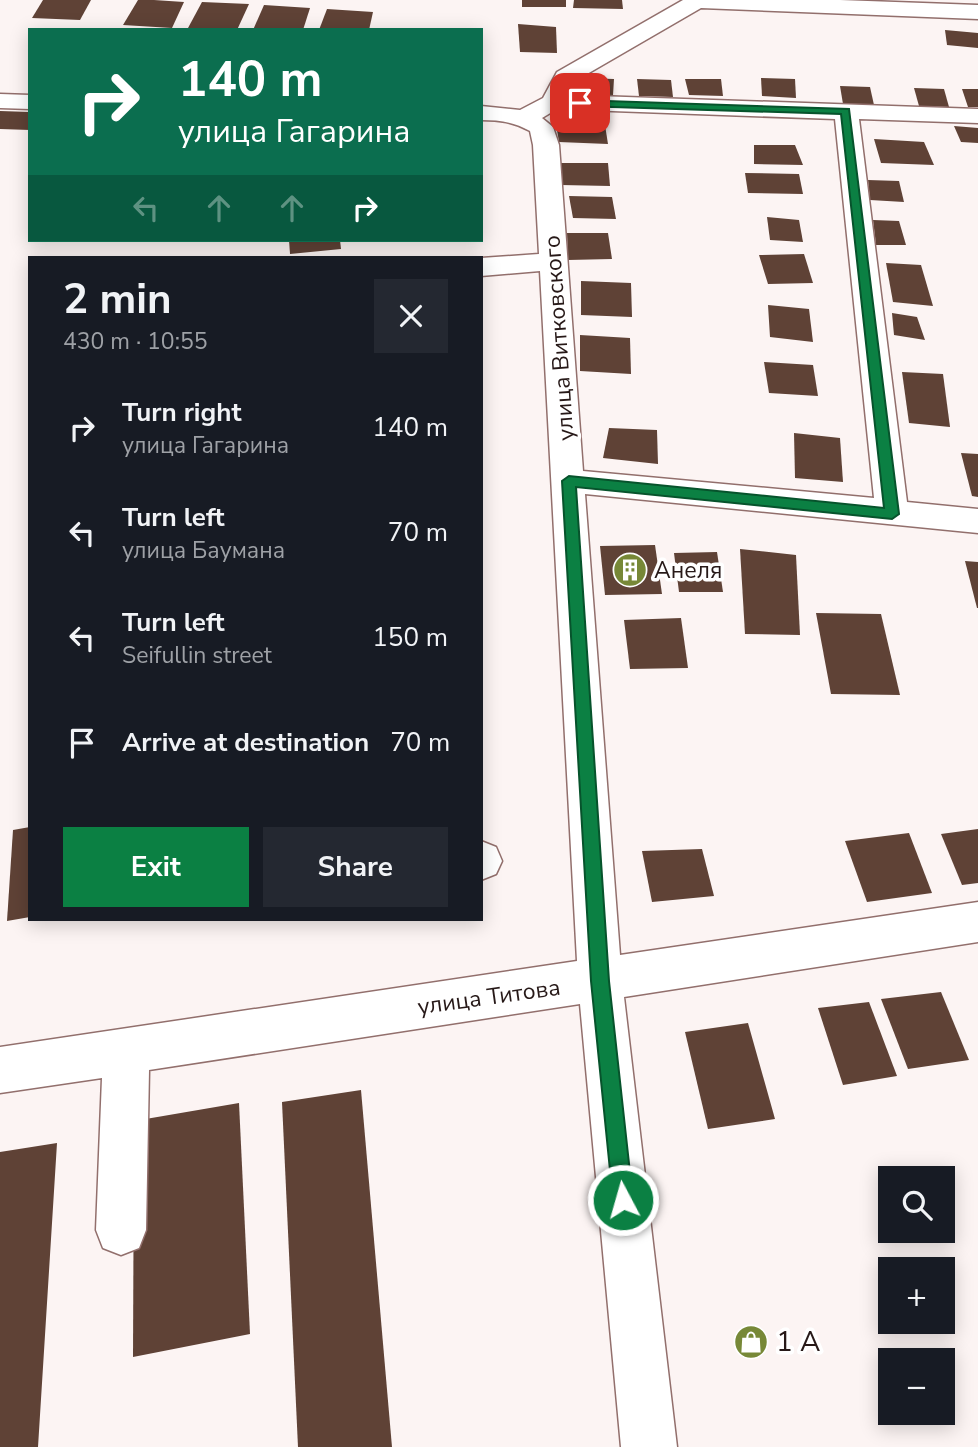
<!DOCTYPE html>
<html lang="en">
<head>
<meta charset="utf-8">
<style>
  body { margin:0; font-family:"Nunito Sans",sans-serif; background:#242831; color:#f1f3f6; height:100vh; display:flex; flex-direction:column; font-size:26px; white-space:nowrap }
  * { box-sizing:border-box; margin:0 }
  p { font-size:23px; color:#9ea1a6 }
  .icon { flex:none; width:38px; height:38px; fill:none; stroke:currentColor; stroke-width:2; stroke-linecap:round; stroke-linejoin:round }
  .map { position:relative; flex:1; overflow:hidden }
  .panel { position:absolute; left:28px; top:256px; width:455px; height:665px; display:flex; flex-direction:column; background:#171b24; border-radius:0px; box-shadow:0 4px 18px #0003 }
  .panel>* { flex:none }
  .top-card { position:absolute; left:28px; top:28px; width:455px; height:214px; border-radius:0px; box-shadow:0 4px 18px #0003; background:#0b6e4f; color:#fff; overflow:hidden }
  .buttons { position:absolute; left:878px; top:1166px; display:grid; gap:14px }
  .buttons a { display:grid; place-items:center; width:77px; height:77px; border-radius:0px; background:#171b24; box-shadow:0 4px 18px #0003; font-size:35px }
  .pin { position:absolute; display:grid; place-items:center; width:60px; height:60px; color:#fff; margin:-30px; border-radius:14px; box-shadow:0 4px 10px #0006 }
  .me { position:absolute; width:77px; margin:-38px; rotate:354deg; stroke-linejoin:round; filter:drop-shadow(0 0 5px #0008) }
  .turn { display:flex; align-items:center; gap:24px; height:147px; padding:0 35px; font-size:32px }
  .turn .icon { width:91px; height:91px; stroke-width:2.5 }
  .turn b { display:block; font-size:49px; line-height:60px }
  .lanes { display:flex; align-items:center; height:66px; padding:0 35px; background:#0003; justify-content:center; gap:35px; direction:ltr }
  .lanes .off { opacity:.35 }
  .round { display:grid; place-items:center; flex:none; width:74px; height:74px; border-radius:0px; background:#242831 }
  .overview { display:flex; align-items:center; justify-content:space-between; height:119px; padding:0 35px }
  h1 { font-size:42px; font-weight:700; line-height:52px }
  .button { display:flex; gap:14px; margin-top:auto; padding:14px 35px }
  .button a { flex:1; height:80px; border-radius:0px; background:#0b8043; color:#fff; font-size:28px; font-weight:700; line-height:80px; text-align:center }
  .button a+a { background:#242831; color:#f1f3f6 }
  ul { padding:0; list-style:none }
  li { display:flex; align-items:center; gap:21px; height:105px; padding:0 35px }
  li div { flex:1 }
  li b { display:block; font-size:26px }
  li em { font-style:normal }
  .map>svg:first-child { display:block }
  .building { fill:#5f4236 }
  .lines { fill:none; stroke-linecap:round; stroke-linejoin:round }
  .minor-casing { stroke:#926f6c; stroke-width:3 }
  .minor { fill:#fff; fill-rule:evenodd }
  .route { fill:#0b8043; stroke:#07532c; stroke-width:2 }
  .labels { text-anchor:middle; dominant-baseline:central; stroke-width:7; stroke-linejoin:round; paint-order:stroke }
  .street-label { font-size:23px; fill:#271918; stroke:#fff }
  .poi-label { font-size:23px; fill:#271918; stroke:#fff; text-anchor:start }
  .near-poi-label { font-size:28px; fill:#271918; stroke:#fff; text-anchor:start }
</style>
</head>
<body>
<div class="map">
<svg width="978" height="1447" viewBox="0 0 978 1447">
  <rect width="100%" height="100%" fill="#fcf4f3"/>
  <g class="building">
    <polygon points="43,0 91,0 80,20 32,18"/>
    <polygon points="138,0 154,0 184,2 172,28 123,25"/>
    <rect x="522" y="0" width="44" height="7"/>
    <polygon points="574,0 622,0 623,9 573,8"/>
    <polygon points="202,2 249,4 237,30 188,28"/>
    <polygon points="264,5 310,8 303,30 253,30"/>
    <polygon points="327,9 373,12 369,30 319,30"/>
    <polygon points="518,24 556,27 557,53 520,52"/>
    <polygon points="945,30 978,33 978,48 947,45"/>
    <polygon points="581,78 614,79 613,95 580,94"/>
    <polygon points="761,78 795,79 796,98 762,96"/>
    <polygon points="637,79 671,80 673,97 639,96"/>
    <polygon points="685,79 721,79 723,96 689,95"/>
    <polygon points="840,86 870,87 874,105 843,104"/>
    <polygon points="914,88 944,89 949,107 919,106"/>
    <polygon points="962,89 978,89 978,107 968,107"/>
    <polygon points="0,111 30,112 30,130 0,129"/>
    <polygon points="555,118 604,119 608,144 559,142"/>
    <polygon points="954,126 978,128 978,143 961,142"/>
    <polygon points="874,139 924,142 934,165 881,163"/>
    <polygon points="754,145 795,145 803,165 754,164"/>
    <polygon points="560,163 608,163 610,186 561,185"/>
    <polygon points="745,173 799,174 803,194 748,193"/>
    <polygon points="868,180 899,181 904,202 870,200"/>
    <polygon points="569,196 612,197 616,219 573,218"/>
    <polygon points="767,217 799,220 803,242 770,240"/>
    <polygon points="873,220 899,221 906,245 876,245"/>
    <polygon points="567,233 608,233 612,259 568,260"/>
    <polygon points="289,240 340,240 341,249 290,254"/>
    <polygon points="804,254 813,283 768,284 759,255"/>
    <polygon points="886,263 921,265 933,306 893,302"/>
    <polygon points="581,281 631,283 632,317 581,315"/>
    <polygon points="768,305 809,309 813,342 770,337"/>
    <polygon points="892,313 917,317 925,340 894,335"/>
    <polygon points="580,335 630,338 631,374 580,371"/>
    <polygon points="764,362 813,365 818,396 769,393"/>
    <polygon points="902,372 943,374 950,427 909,423"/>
    <polygon points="609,428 657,430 658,464 603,458"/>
    <polygon points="794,433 840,438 843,482 795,478"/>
    <polygon points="961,453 978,454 978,497 972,496"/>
    <polygon points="655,545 662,594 605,595 600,546"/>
    <polygon points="740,549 796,555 800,635 745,634"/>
    <polygon points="717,552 723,592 679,592 674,553"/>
    <polygon points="965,561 978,562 978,608 977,608"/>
    <polygon points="816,613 881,614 900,695 831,694"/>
    <polygon points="681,618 688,668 630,669 624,620"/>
    <polygon points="30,827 30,917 7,921 13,830"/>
    <polygon points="978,829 978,883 962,885 941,834"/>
    <polygon points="909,833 932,893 867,902 845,841"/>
    <polygon points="702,849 714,896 652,902 642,851"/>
    <polygon points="941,992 969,1060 908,1069 881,999"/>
    <polygon points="869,1002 897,1076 843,1085 818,1008"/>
    <polygon points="748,1023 775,1119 708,1129 685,1032"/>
    <polygon points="361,1090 392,1447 298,1447 282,1102"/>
    <polygon points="239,1103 250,1334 133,1357 134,1121"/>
    <polygon points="57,1143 38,1447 0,1447 0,1152"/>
  </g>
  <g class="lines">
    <g class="minor-casing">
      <g id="minor">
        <path d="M683,0h157l138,5v14l-277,-11 -126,73 -7,14 410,14v14l-119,-4 48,383 71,7v24l-393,-39 35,461 358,-53v40l-354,55 53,450h-56l-41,-443 -431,66 -3,160 -7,18 -18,7 -18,-7 -7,-18 6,-152 -102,15v-46l577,-86 -37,-690 -59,5v-18l58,-4 -6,-109 -3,-14c-16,-9 -31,-11 -49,-11v-14l39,4 23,-12 14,-26zM557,109l278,10 39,379 -291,-27 -24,-326 -6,-18 -11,-9z"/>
        <polygon points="0,94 30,95 30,109 0,108"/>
        <polygon points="481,841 496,847 502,861 496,874 481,880"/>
      </g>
    </g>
    <use href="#minor" class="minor"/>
  </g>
  <polygon class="route" points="576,100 849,109 899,514 892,519 576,487 609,981 633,1200 630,1207 623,1210 616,1207 613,1200 591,981 562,481 569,476 884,508 841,114 580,106 576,105"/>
  <defs>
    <g id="building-disc" transform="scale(1.75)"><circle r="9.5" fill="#778837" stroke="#fff"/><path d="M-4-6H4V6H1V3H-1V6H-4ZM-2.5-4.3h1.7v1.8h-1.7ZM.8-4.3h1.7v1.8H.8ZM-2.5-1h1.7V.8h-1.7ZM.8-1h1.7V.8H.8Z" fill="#fff"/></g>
    <g id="shop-disc" transform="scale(1.75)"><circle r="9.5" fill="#778837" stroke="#fff"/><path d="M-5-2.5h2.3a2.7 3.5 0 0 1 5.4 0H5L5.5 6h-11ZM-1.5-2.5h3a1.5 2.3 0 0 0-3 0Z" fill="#fff"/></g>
  </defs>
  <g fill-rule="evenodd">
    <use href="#building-disc" x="630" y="570"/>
    <use href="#shop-disc" x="751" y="1342"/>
  </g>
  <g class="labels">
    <g class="street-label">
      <text transform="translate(559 338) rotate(-94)">улица Витковского</text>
      <text transform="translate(489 997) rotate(-8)">улица Титова</text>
    </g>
    <g class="poi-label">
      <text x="654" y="570">Анеля</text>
    </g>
    <g class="near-poi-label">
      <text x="776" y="1342">1 А</text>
    </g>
  </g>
</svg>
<div class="buttons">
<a><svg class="icon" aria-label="search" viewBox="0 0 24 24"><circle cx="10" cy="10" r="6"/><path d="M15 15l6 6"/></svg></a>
<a>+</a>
<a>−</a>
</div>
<div class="pin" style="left:580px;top:103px;background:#d93025"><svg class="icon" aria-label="arrive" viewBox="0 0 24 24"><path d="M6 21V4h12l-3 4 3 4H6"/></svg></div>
<svg class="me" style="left:623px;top:1200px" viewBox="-20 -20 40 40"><circle r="17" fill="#0b8043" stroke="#fff" stroke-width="3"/><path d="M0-11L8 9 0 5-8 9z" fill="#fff"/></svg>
<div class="top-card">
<div class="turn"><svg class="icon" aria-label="right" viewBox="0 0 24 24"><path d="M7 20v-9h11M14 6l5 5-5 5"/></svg><div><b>140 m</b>улица Гагарина</div></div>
<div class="lanes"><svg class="icon off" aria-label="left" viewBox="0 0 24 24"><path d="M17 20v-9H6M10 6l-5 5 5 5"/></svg><svg class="icon off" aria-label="ahead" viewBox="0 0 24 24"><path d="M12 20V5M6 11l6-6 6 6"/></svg><svg class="icon off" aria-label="ahead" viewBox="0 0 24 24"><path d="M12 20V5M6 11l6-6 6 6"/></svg><svg class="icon" aria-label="right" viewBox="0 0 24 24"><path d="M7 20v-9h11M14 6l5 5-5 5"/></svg></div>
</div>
<section class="panel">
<div class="overview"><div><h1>2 min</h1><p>430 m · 10:55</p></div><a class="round"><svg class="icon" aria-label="close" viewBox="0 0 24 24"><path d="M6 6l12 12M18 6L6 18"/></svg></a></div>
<ul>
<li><svg class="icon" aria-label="right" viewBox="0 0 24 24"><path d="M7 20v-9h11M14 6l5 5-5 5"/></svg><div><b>Turn right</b><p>улица Гагарина</p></div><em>140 m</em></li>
<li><svg class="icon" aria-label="left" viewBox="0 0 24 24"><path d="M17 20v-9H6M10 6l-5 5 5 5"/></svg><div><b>Turn left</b><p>улица Баумана</p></div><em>70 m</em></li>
<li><svg class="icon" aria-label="left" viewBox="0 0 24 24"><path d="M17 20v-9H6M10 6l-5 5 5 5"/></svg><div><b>Turn left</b><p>Seifullin street</p></div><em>150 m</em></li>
<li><svg class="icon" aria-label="arrive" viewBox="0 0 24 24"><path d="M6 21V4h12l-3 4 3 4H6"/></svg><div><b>Arrive at destination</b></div><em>70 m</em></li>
</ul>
<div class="button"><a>Exit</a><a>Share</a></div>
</section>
</div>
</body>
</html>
